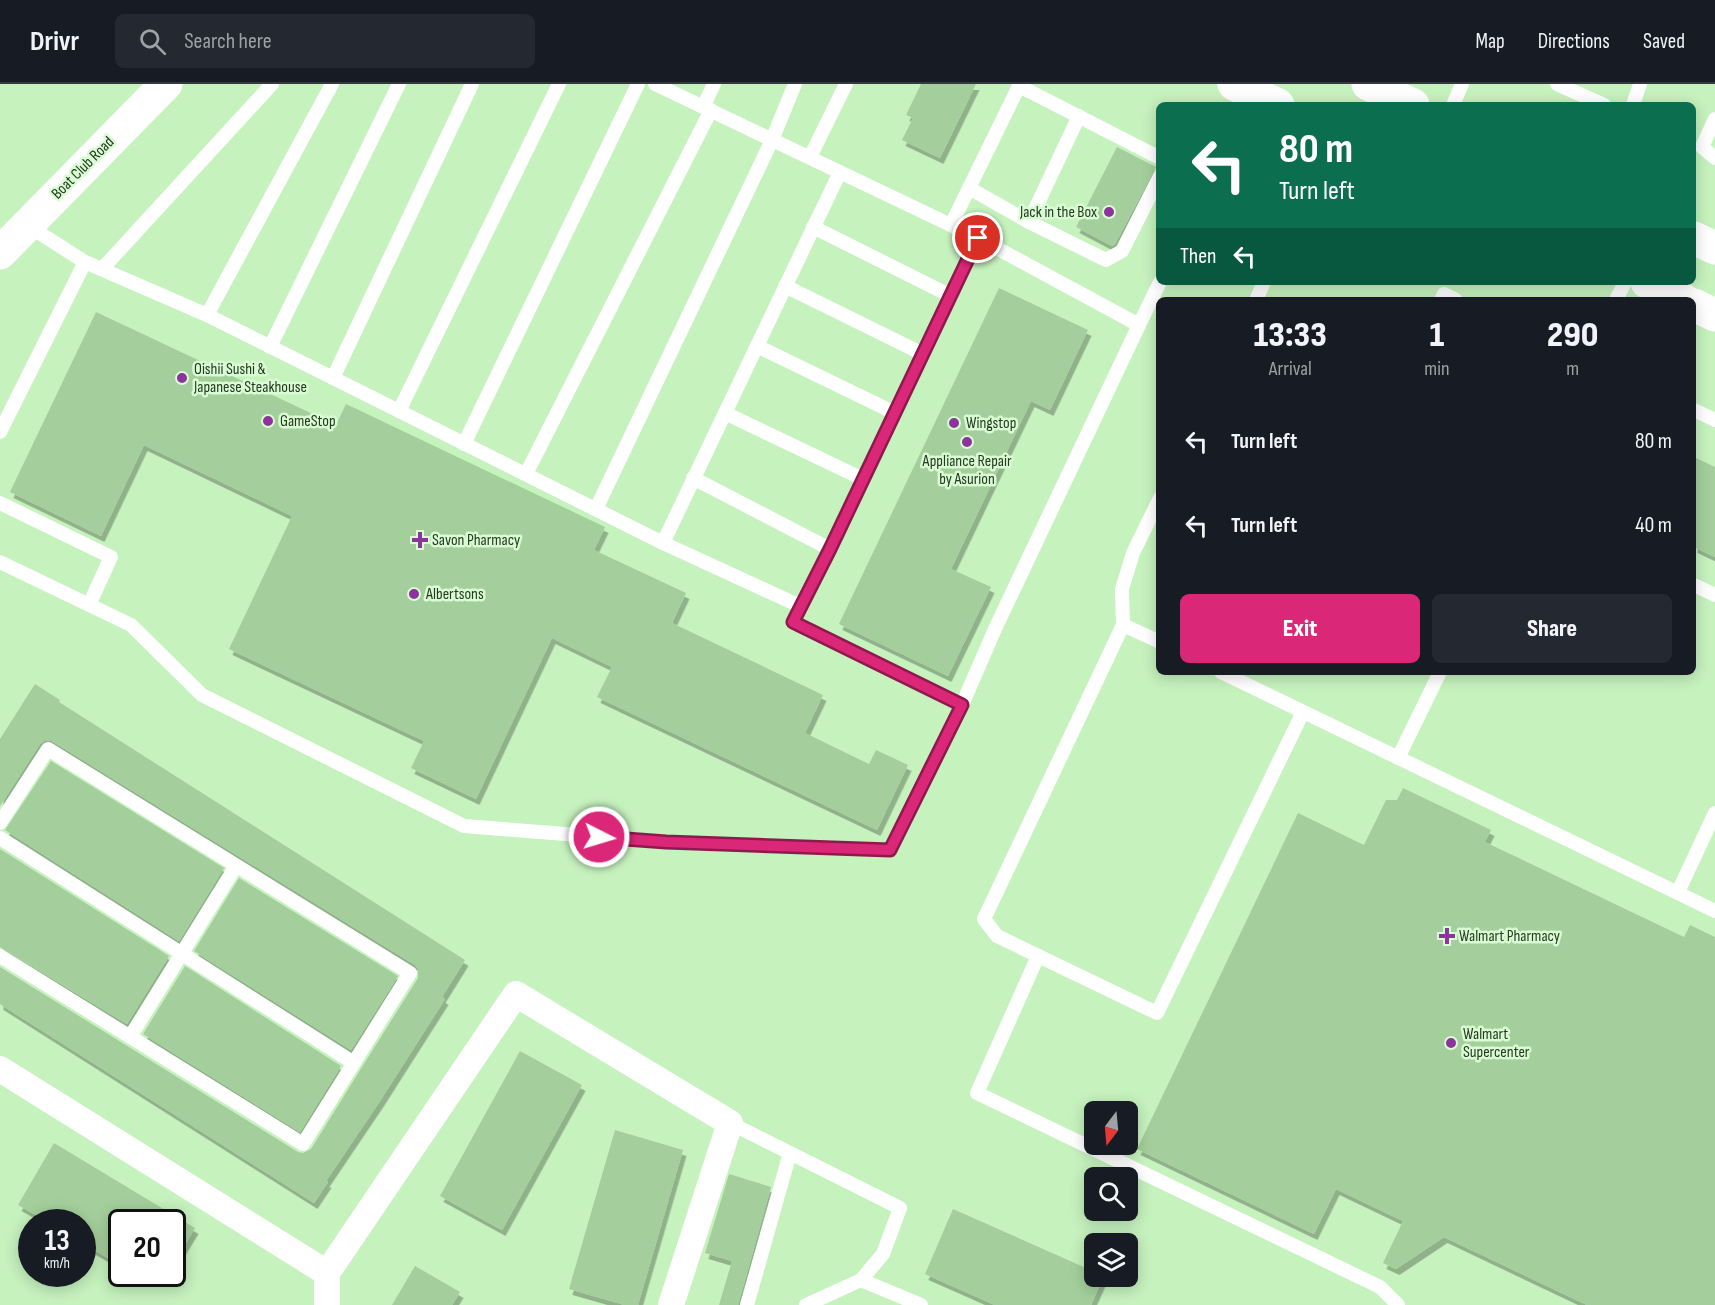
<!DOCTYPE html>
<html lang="en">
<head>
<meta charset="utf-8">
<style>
  body { margin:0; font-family:"Sofia Sans Condensed",sans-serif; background:#242831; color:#f1f3f6; height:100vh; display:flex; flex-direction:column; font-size:22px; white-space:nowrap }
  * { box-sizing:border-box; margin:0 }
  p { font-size:20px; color:#9ea1a6 }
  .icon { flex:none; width:33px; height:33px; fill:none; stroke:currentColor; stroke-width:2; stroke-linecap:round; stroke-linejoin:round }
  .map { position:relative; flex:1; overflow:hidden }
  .details { position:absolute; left:1156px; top:213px; width:540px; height:378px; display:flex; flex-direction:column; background:#171b24; border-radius:9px; box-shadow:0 3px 15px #0003 }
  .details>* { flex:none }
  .hud { position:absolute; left:1156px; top:18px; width:540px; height:183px; border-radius:9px; box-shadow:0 3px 15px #0003; background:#0b6e4f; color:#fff; overflow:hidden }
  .needle { width:39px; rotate:196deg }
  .controls { position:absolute; left:1084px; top:1017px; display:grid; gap:12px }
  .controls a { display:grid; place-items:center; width:54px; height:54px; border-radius:9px; background:#171b24; box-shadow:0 3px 15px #0003; font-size:30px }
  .speed { position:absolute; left:18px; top:1125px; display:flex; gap:12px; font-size:30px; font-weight:700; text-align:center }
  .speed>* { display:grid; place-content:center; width:78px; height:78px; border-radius:50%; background:#171b24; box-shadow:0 3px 15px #0003; line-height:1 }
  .speed small { font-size:15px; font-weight:400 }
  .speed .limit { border:3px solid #111; border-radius:9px; background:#fff; color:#111 }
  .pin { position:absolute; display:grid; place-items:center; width:51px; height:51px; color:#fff; margin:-26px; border:3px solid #fff; border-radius:50%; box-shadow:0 2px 6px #0007 }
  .me { position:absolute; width:66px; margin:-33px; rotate:95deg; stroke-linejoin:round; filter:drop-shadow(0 0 4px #0008) }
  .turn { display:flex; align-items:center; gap:21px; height:126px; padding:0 24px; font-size:27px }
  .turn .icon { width:78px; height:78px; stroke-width:2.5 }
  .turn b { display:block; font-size:42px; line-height:51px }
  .then { display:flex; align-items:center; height:57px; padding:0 24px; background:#0003; gap:12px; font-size:22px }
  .eta { display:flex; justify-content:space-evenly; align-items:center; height:102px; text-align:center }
  .eta b { font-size:36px; font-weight:800; line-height:42px }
  .cta { display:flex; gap:12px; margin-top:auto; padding:12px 24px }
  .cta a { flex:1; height:69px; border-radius:9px; background:#db2777; color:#fff; font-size:24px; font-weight:800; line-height:69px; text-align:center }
  .cta a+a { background:#242831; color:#f1f3f6 }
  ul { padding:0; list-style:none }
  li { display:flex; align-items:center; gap:18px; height:84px; padding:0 24px }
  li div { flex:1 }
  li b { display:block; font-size:22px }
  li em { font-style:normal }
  header { display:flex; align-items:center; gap:36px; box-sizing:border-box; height:84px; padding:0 30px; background:#171b24; border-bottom:2px solid #363941 }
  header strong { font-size:28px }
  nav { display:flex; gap:33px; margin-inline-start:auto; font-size:21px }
  .search { width:420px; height:54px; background:#242831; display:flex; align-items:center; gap:15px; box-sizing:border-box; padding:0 21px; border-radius:9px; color:#9ea1a6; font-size:22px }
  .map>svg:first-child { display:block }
  .building { fill:#a4cf9c; filter:url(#shadow) }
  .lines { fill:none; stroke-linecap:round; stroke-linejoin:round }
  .service { stroke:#fff; stroke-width:14 }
  .minor { stroke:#fff; stroke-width:26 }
  .secondary { stroke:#fff; stroke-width:33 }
  .trunk { stroke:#fff; stroke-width:33 }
  .route-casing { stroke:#8e194d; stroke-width:15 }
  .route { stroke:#db2777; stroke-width:10 }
  .poi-dot { fill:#8d339e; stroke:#d9fdd2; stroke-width:2 }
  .labels { text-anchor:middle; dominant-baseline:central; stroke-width:5; stroke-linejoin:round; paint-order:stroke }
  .street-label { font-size:16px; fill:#273824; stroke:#d9fdd2 }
  .poi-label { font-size:16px; fill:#273824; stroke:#d9fdd2; text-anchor:start }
</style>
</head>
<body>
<header>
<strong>Drivr</strong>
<div class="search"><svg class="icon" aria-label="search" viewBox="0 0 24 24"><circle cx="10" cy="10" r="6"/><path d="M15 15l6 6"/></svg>Search here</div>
<nav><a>Map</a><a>Directions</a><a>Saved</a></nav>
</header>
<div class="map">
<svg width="1715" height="1221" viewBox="0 0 1715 1221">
  <defs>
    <filter id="shadow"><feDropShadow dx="3.5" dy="6" stdDeviation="0" flood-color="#0004"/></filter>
  </defs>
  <rect width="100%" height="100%" fill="#c6f2be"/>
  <g class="building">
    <polygon points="921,0 976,0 940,74 902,56 913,34 906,31"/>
    <polygon points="1117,63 1156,83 1115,160 1112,162 1076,143"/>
    <polygon points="999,204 1088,246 1050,326 1031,317 951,485 991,503 948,592 839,540"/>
    <polygon points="96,228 336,341 346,320 605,443 594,466 686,509 672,539 823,611 805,649 869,680 876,666 908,681 877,746 597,613 612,583 552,554 476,715 411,684 424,657 229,565 292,432 144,361 101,452 10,408"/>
    <polygon points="1694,373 1715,383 1715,473 1694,463"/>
    <polygon points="35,600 60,616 59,618 465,876 442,913 445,915 380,1017 326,1097 328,1098 314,1119 0,920 0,883 298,1068 303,1069 311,1065 362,983 418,894 418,885 415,881 52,657 44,657 40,660 0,722 0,655"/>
    <polygon points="51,677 224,784 179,857 5,746"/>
    <polygon points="1403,704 1491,746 1485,758 1684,853 1690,841 1715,853 1715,1221 1587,1221 1444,1153 1396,1185 1383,1179 1403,1137 1336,1105 1314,1150 1137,1065 1298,729 1364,761 1386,716 1397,716"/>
    <polygon points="0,765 169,872 127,940 0,863"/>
    <polygon points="239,794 398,892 351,966 194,867"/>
    <polygon points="185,882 341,982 300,1048 143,950"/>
    <polygon points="520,967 582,1001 502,1146 440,1112"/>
    <polygon points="615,1046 683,1066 638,1221 625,1221 569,1205"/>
    <polygon points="54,1059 195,1144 172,1182 172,1138 122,1138 122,1182 82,1159 82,1138 48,1138 18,1121"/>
    <polygon points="729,1090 771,1103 738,1221 719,1221 732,1177 705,1169"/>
    <polygon points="953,1125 1095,1188 1095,1192 1104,1192 1091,1221 995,1221 925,1190"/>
    <polygon points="415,1182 460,1208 452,1221 392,1221"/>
  </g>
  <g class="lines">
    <g class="service">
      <polyline points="1557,0 1604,21"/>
      <polyline points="1019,2 1160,74"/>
      <polyline points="1453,21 1462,0"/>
      <polyline points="1633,21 1640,0"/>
      <polyline points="703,23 714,0"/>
      <polyline points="1079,32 1029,138 1106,176 1122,167 1160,92"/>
      <polyline points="1715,35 1702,63 1715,74"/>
      <polyline points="810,73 846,0"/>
      <polyline points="969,104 1029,138"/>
      <polyline points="27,141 85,178 207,231 663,459 800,522 830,465 978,154 655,0"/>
      <polyline points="951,141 1020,0"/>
      <polyline points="813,143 951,212"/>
      <polyline points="102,185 272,0"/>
      <polyline points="785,202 923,270"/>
      <polyline points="1256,216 1264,198"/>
      <polyline points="1441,216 1444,210 1456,216"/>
      <polyline points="1616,216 1625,198"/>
      <polyline points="207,231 332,0"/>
      <polyline points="1139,241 1160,198"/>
      <polyline points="757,262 895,329"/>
      <polyline points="270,263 399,0"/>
      <polyline points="333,294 472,0"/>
      <polyline points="1694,326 1715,336"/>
      <polyline points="399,327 559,0"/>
      <polyline points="725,329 863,395"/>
      <polyline points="0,348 85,178"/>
      <polyline points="464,360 638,0"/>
      <polyline points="526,390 711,26"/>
      <polyline points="693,394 830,465"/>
      <polyline points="1160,414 1133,469 1122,505 1123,541 984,835 997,852 1157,929 1303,628"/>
      <polyline points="0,419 111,473 89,521"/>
      <polyline points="596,425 772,56 795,0"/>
      <polyline points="663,459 840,88"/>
      <polyline points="0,478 131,541 202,611 464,742 667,758 890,766 962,621"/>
      <polyline points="1694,501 1715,511"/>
      <polyline points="800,522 793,538 962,621 995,545 1139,241 978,154"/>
      <polyline points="1123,541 1160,558"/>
      <polyline points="1221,588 1715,827"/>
      <polyline points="1398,674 1440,588"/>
      <polyline points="0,739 48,665 410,889 303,1060 0,872"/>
      <polyline points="0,754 354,979"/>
      <polyline points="1678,808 1715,729"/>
      <polyline points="1038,872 977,1009 1380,1203 1398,1221"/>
      <polyline points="130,953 236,782"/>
      <polyline points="730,1039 900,1124 883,1170 861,1196 806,1221"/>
      <polyline points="861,1196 921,1221"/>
      <polyline points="747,1221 790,1069"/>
    </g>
    <g class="minor">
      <polyline points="0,985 327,1189 327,1221"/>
      <polyline points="327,1189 516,910 730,1039 671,1221"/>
    </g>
    <polyline class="secondary" points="0,169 166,0"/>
    <g class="trunk">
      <polyline points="1234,0 1278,21"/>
      <polyline points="1368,0 1413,21"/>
      <polyline points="1694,154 1715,164"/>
      <polyline points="1647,198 1684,216"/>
      <polyline points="1694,221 1715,231"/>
    </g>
  </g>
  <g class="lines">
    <g class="route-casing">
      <polyline id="route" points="599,753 666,758 890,766 962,621 793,538 830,465 978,154"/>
    </g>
    <use href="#route" class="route"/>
  </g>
  <g class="poi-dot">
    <circle cx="1109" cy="128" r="6"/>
    <circle cx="182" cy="294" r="6"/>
    <circle cx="268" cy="337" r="6"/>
    <circle cx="954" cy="339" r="6"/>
    <circle cx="967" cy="358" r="6"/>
    <path d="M417 447h6v6h6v6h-6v6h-6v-6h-6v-6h6z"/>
    <circle cx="414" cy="510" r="6"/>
    <path d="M1444 843h6v6h6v6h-6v6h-6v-6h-6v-6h6z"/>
    <circle cx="1451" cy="959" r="6"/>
  </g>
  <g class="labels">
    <g class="street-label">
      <text transform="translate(83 84) rotate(-45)">Boat Club Road</text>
    </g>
    <g class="poi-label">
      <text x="1097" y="128" text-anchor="end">Jack in the Box</text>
      <text x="194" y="285">Oishii Sushi &amp;<tspan x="194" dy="18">Japanese Steakhouse</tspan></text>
      <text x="280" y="337">GameStop</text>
      <text x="966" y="339">Wingstop</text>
      <text x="967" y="377" text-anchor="middle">Appliance Repair<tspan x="967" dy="18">by Asurion</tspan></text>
      <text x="432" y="456">Savon Pharmacy</text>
      <text x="426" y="510">Albertsons</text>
      <text x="1459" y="852">Walmart Pharmacy</text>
      <text x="1463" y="950">Walmart<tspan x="1463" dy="18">Supercenter</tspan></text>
    </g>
  </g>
</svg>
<div class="controls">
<a><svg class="needle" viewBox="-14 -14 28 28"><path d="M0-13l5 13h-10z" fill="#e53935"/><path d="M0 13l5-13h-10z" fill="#9ea1a6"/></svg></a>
<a><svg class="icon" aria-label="search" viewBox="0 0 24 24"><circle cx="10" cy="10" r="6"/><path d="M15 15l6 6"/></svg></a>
<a><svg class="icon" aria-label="layers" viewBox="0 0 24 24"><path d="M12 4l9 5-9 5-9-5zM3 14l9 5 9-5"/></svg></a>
</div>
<div class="speed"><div>13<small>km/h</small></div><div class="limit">20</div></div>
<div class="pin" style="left:978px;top:154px;background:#d93025"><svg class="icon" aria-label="arrive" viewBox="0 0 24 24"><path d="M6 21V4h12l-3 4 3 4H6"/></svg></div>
<svg class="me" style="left:599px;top:753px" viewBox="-20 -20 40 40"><circle r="17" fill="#db2777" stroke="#fff" stroke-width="3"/><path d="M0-11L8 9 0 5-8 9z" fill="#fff"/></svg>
<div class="hud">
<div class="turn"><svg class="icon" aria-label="left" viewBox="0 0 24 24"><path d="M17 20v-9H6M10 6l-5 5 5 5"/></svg><div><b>80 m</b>Turn left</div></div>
<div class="then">Then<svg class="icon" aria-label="left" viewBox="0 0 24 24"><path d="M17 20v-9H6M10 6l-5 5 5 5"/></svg></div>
</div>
<section class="details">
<div class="eta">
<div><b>13:33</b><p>Arrival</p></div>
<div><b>1</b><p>min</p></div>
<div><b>290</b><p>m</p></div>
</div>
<ul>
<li><svg class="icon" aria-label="left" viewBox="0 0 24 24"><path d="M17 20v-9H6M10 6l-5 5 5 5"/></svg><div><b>Turn left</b></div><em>80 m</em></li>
<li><svg class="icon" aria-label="left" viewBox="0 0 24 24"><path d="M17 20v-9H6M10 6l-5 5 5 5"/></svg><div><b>Turn left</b></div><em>40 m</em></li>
</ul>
<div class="cta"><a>Exit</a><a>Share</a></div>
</section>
</div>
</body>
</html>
